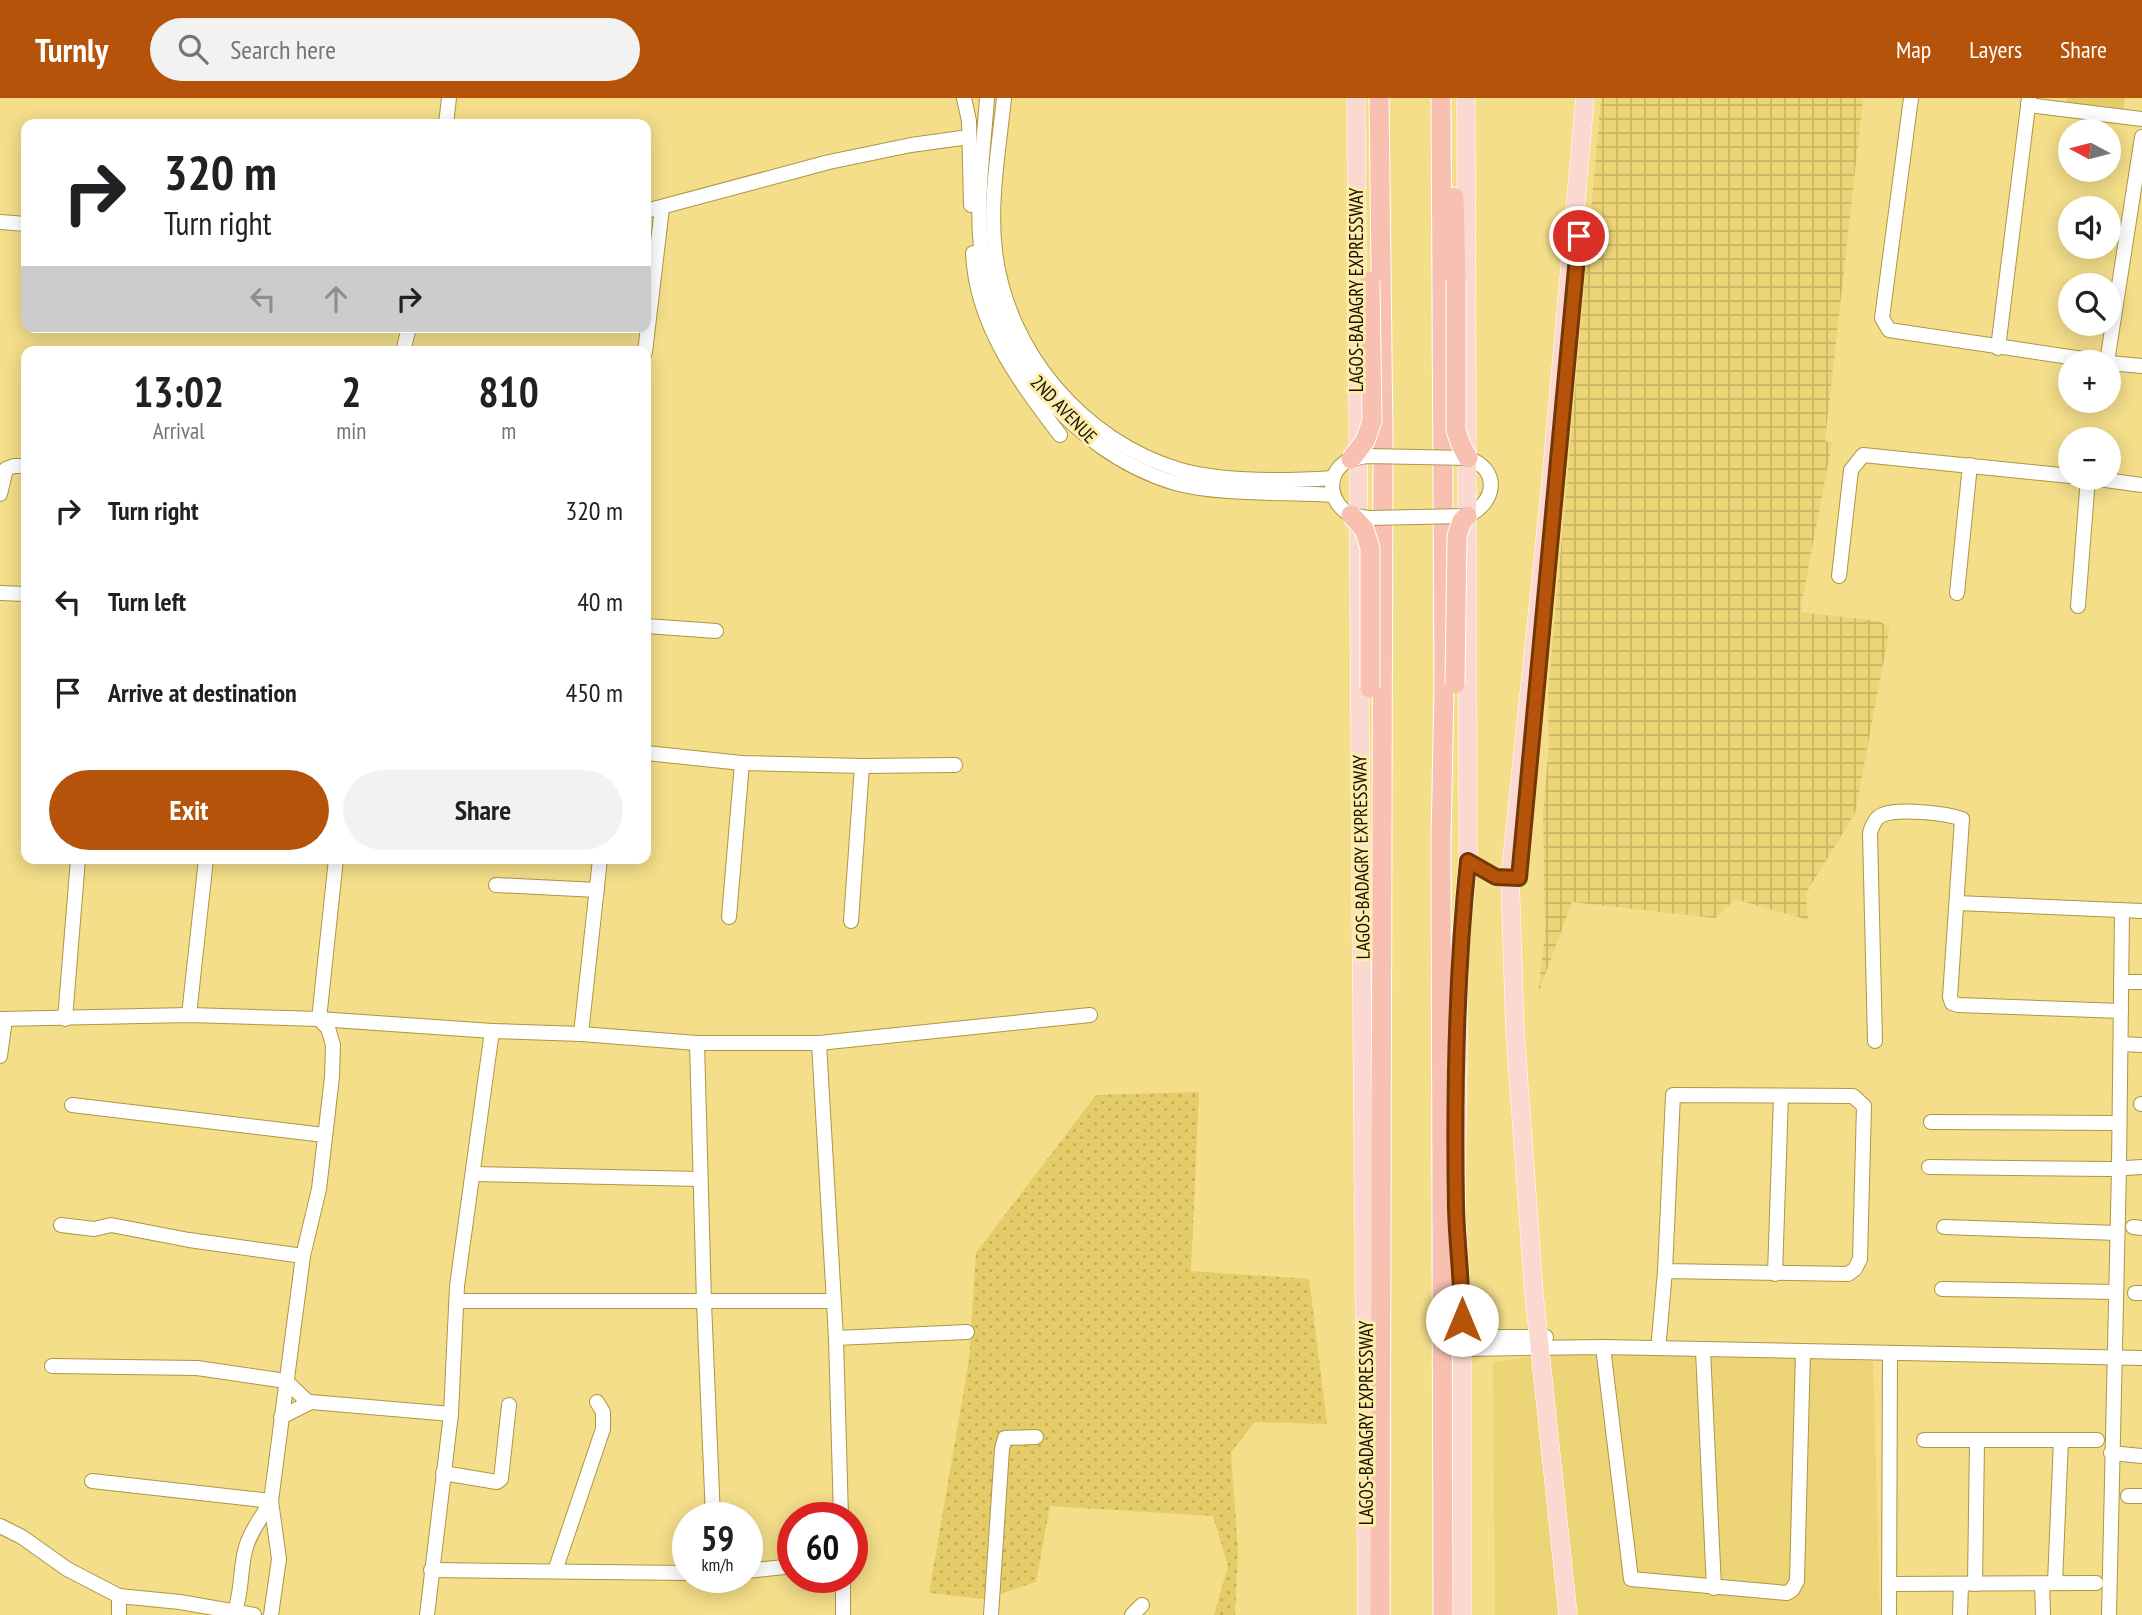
<!DOCTYPE html>
<html lang="en">
<head>
<meta charset="utf-8">
<style>
  body { margin:0; font-family:"PT Sans Narrow",sans-serif; background:#f2f2f2; color:#202124; height:100vh; display:flex; flex-direction:column; font-size:26px; white-space:nowrap }
  * { box-sizing:border-box; margin:0 }
  p { font-size:23px; color:#757577 }
  .icon { flex:none; width:38px; height:38px; fill:none; stroke:currentColor; stroke-width:2; stroke-linecap:round; stroke-linejoin:round }
  .map { position:relative; flex:1; overflow:hidden }
  .side { position:absolute; left:21px; top:248px; width:630px; height:518px; display:flex; flex-direction:column; background:#fff; border-radius:14px; box-shadow:0 4px 18px #0003 }
  .side>* { flex:none }
  .banner { position:absolute; left:21px; top:21px; width:630px; height:214px; border-radius:14px; box-shadow:0 4px 18px #0003; background:#fff; color:#202124; overflow:hidden }
  .needle { width:46px; rotate:277deg }
  .buttons { position:absolute; left:2058px; top:21px; display:grid; gap:14px }
  .buttons a { display:grid; place-items:center; width:63px; height:63px; border-radius:50%; background:#fff; box-shadow:0 4px 18px #0003; font-size:35px }
  .speed { position:absolute; left:672px; top:1404px; display:flex; gap:14px; font-size:35px; font-weight:700; text-align:center }
  .speed>* { display:grid; place-content:center; width:91px; height:91px; border-radius:50%; background:#fff; box-shadow:0 4px 18px #0003; line-height:1 }
  .speed small { font-size:18px; font-weight:400 }
  .speed .limit { border:10px solid #d22; background:#fff; color:#111 }
  .pin { position:absolute; display:grid; place-items:center; width:60px; height:60px; color:#fff; margin:-30px; border:4px solid #fff; border-radius:50%; box-shadow:0 2px 7px #0007 }
  .me { position:absolute; width:77px; margin:-38px; rotate:0deg; stroke-linejoin:round; filter:drop-shadow(0 0 5px #0008) }
  .turn { display:flex; align-items:center; gap:24px; height:147px; padding:0 28px; font-size:32px }
  .turn .icon { width:91px; height:91px; stroke-width:2.5 }
  .turn b { display:block; font-size:49px; line-height:60px }
  .lanes { display:flex; align-items:center; height:66px; padding:0 28px; background:#0003; justify-content:center; gap:35px; direction:ltr }
  .lanes .off { opacity:.35 }
  .eta { display:flex; justify-content:space-evenly; align-items:center; height:119px; text-align:center }
  .eta b { font-size:42px; font-weight:700; line-height:49px }
  .primary-button { display:flex; gap:14px; margin-top:auto; padding:14px 28px }
  .primary-button a { flex:1; height:80px; border-radius:42px; background:#b45309; color:#fff; font-size:28px; font-weight:700; line-height:80px; text-align:center }
  .primary-button a+a { background:#f2f2f2; color:#202124 }
  ul { padding:0; list-style:none }
  li { display:flex; align-items:center; gap:21px; height:91px; padding:0 28px }
  li div { flex:1 }
  li b { display:block; font-size:26px }
  li em { font-style:normal }
  header { display:flex; align-items:center; gap:42px; box-sizing:border-box; height:98px; padding:0 35px; background:#b45309; color:#fff }
  header strong { font-size:33px }
  nav { display:flex; gap:38px; margin-inline-start:auto; font-size:24px }
  .search { width:490px; height:63px; background:#f2f2f2; display:flex; align-items:center; gap:18px; box-sizing:border-box; padding:0 24px; border-radius:38px; color:#757577; font-size:26px }
  .map>svg:first-child { display:block }
  .built { fill:#ecd477 }
  .industrial { fill:url(#industrial-grid) }
  .grass { fill:url(#grass-dots) }
  .park { fill:#e5cc68 }
  .lines { fill:none; stroke-linecap:round; stroke-linejoin:round }
  .minor-casing { stroke:#ac9743; stroke-width:16 }
  .major-casing { stroke:#fff; stroke-width:19 }
  .highway-casing { stroke:#fff; stroke-width:21 }
  .minor { stroke:#fff; stroke-width:14 }
  .major { stroke:#fbd9d0; stroke-width:18 }
  .highway { stroke:#f8c0b1; stroke-width:19 }
  .minor-bridge-casing { stroke:#ac9743; stroke-width:16; stroke-linecap:butt }
  .highway-bridge-casing { stroke:#fff; stroke-width:21; stroke-linecap:butt }
  .minor-bridge { stroke:#fff; stroke-width:14 }
  .highway-bridge { stroke:#f8c0b1; stroke-width:19 }
  .route-casing { stroke:#753606; stroke-width:18 }
  .route { stroke:#b45309; stroke-width:12 }
  .labels { text-anchor:middle; dominant-baseline:central; stroke-width:6; stroke-linejoin:round; paint-order:stroke }
  .street-label { font-size:19px; fill:#181200; stroke:#fdecaa }
</style>
</head>
<body>
<header>
<strong>Turnly</strong>
<div class="search"><svg class="icon" aria-label="search" viewBox="0 0 24 24"><circle cx="10" cy="10" r="6"/><path d="M15 15l6 6"/></svg>Search here</div>
<nav><a>Map</a><a>Layers</a><a>Share</a></nav>
</header>
<div class="map">
<svg width="2142" height="1517" viewBox="0 0 2142 1517">
  <defs>
    <pattern id="industrial-grid" width="8" height="8" patternUnits="userSpaceOnUse" patternTransform="scale(1.75)"><rect width="8" height="8" fill="#ecd477"/><path d="M0 4h8M4 0v8" fill="none" stroke="#cab565"/></pattern>
    <pattern id="grass-dots" width="8" height="8" patternUnits="userSpaceOnUse" patternTransform="scale(1.75)"><rect width="8" height="8" fill="#e5cc68"/><path d="M2 2h.1M6 6h.1" fill="none" stroke="#c4ae58" stroke-width="1.8" stroke-linecap="round"/></pattern>
  </defs>
  <rect width="100%" height="100%" fill="#f4de8a"/>
  <polygon class="built" points="1552,1254 1873,1263 1880,1517 1495,1517 1493,1265"/>
  <polygon class="industrial" points="1601,0 1863,0 1825,343 1832,345 1800,514 1878,523 1890,529 1855,715 1806,795 1808,822 1735,801 1715,820 1572,804 1538,896 1545,837 1543,715 1549,648 1548,596"/>
  <polygon class="grass" points="1199,994 1191,1173 1309,1181 1327,1326 1255,1324 1231,1354 1238,1453 1235,1517 1214,1517 1228,1468 1213,1418 1050,1408 1036,1484 984,1501 929,1495 969,1262 976,1155 1096,997"/>
  <polygon class="park" points="2067,0 2125,0 2123,12 2067,5"/>
  <g class="lines">
    <g class="minor-casing">
      <g id="minor">
        <polyline points="964,0 969,23 971,107"/>
        <path d="M987,0c-3,45 -10,92 -7,137 6,110 90,217 195,248 43,12 112,9 158,12"/>
        <path d="M1004,0c-5,50 -15,103 -9,153 12,101 88,190 185,219 43,12 108,11 153,8"/>
        <polyline points="1911,0 1882,220 1889,232 2103,264"/>
        <polyline points="2028,7 2142,21"/>
        <polyline points="446,26 449,0"/>
        <polyline points="646,113 829,64 911,47 969,39"/>
        <polyline points="0,124 26,126"/>
        <path d="M973,155c3,71 46,128 87,182"/>
        <polyline points="1998,250 2029,0"/>
        <polyline points="403,254 409,229"/>
        <polyline points="645,254 662,110"/>
        <polyline points="2107,264 2142,39"/>
        <polyline points="2109,265 2142,268"/>
        <path d="M1351,361c-26,12 -24,43 0,56"/>
        <polyline points="2091,380 2142,387"/>
        <polyline points="0,396 6,371 14,368 26,368"/>
        <path d="M1467,418c29,-13 34,-46 1,-58"/>
        <polyline points="1839,478 1851,372 1863,357 2070,378"/>
        <polyline points="0,495 26,496"/>
        <polyline points="1957,495 1970,367"/>
        <polyline points="2078,508 2088,380"/>
        <polyline points="646,528 716,533"/>
        <polyline points="646,655 742,665 862,668 955,667"/>
        <polyline points="1468,763 1496,779 1518,780"/>
        <polyline points="496,787 597,792"/>
        <polyline points="1957,805 2142,813"/>
        <polyline points="729,819 742,665"/>
        <polyline points="851,823 862,668"/>
        <polyline points="2121,884 2142,884"/>
        <polyline points="189,917 206,761"/>
        <polyline points="0,921 189,917 319,921 492,933"/>
        <polyline points="65,921 78,761"/>
        <polyline points="581,936 600,761"/>
        <path d="M1875,943l-5,-208c2,-7 5,-15 12,-18 16,-7 64,-2 80,4l-12,178 2,6 6,2 163,6"/>
        <polyline points="697,945 704,1205 713,1419"/>
        <polyline points="819,945 836,1240 841,1419"/>
        <polyline points="2121,946 2142,947"/>
        <polyline points="0,958 5,921"/>
        <polyline points="2141,1006 2142,1006"/>
        <polyline points="72,1007 324,1037"/>
        <polyline points="1931,1024 2119,1025"/>
        <polyline points="1929,1069 2110,1071 2142,1069"/>
        <polyline points="473,1076 700,1081"/>
        <polyline points="61,1127 94,1131 111,1127 189,1142 303,1158"/>
        <polyline points="1944,1129 2117,1135"/>
        <polyline points="2133,1129 2142,1130"/>
        <polyline points="1775,1176 1781,998"/>
        <polyline points="1942,1191 2116,1194"/>
        <polyline points="2135,1195 2142,1195"/>
        <polyline points="458,1203 833,1203"/>
        <polyline points="1462,1239 1546,1239"/>
        <polyline points="836,1240 967,1234"/>
        <polyline points="1659,1241 1665,1173 1673,997 1853,998 1864,1008 1860,1161 1855,1171 1848,1176 1665,1173"/>
        <polyline points="1603,1249 1631,1481 1787,1495 1792,1492 1797,1483 1803,1253"/>
        <polyline points="1462,1251 1603,1249 2142,1260"/>
        <polyline points="1703,1252 1714,1490"/>
        <polyline points="52,1268 197,1270 286,1283 308,1304"/>
        <polyline points="281,1319 311,1304 451,1316"/>
        <polyline points="1924,1342 2097,1342"/>
        <polyline points="2111,1355 2142,1358"/>
        <polyline points="443,1375 497,1384 501,1381 509,1307"/>
        <path d="M92,1383l179,20c-9,16 -22,32 -26,50 -5,20 -3,40 -10,60"/>
        <polyline points="2128,1398 2142,1398"/>
        <polyline points="0,1428 22,1439 67,1471 119,1498 180,1504 254,1517"/>
        <polyline points="431,1472 688,1475"/>
        <polyline points="555,1473 603,1331 603,1314 597,1304"/>
        <polyline points="747,1473 793,1468"/>
        <polyline points="843,1479 843,1517"/>
        <polyline points="2055,1485 2061,1342"/>
        <polyline points="1889,1486 2096,1485"/>
        <polyline points="1975,1486 1977,1343"/>
        <polyline points="2042,1486 2043,1517"/>
        <polyline points="119,1517 119,1498"/>
        <polyline points="271,1517 279,1461 271,1403 303,1158 319,1091 332,979 333,947 328,930 319,921 336,761"/>
        <polyline points="427,1517 451,1316 457,1188 492,933 581,936 697,945 819,945 1090,917"/>
        <polyline points="991,1517 1002,1351 1005,1340 1036,1339"/>
        <polyline points="1132,1517 1142,1507"/>
        <polyline points="1889,1517 1890,1255"/>
        <polyline points="1960,1517 1961,1486"/>
        <polyline points="2109,1517 2119,1070 2122,813"/>
      </g>
    </g>
    <g class="major-casing">
      <g id="major">
        <path d="M1356,0c1,506 8,1011 11,1517"/>
        <polyline points="1462,1517 1462,1205 1456,1113 1459,860 1468,763 1466,0"/>
        <polyline points="1568,1517 1534,1196 1515,933 1510,780 1550,394 1585,0"/>
      </g>
    </g>
    <g class="highway-casing">
      <g id="highway">
        <polyline points="1379,0 1383,339 1380,1517"/>
        <polyline points="1441,0 1444,589 1441,743 1443,1517"/>
        <polyline points="1454,99 1456,182"/>
      </g>
    </g>
    <use href="#minor" class="minor"/>
    <use href="#major" class="major"/>
    <use href="#highway" class="highway"/>
    <g class="minor-bridge-casing">
      <g id="minor-bridge">
        <polyline points="1351,361 1367,358 1468,360"/>
        <polyline points="1351,417 1368,420 1467,418"/>
      </g>
    </g>
    <g class="highway-bridge-casing">
      <g id="highway-bridge">
        <polyline points="1456,182 1456,332 1461,347 1468,360"/>
        <polyline points="1351,361 1365,343 1372,323 1370,183"/>
        <polyline points="1351,417 1364,431 1370,450 1370,590"/>
        <polyline points="1455,586 1457,438 1462,423 1467,418"/>
      </g>
    </g>
    <use href="#minor-bridge" class="minor-bridge"/>
    <use href="#highway-bridge" class="highway-bridge"/>
  </g>
  <g class="lines">
    <g class="route-casing">
      <path id="route" d="M1462,1222c0,-38 -5,-75 -6,-112 -2,-115 0,-232 12,-347l28,16 23,1 60,-642"/>
    </g>
    <use href="#route" class="route"/>
  </g>
  <g class="labels">
    <g class="street-label">
      <text transform="translate(1356 192) rotate(-90)">LAGOS-BADAGRY EXPRESSWAY</text>
      <text transform="translate(1064 311) rotate(46)">2ND AVENUE</text>
      <text transform="translate(1361 759) rotate(-91)">LAGOS-BADAGRY EXPRESSWAY</text>
      <text transform="translate(1366 1325) rotate(-90)">LAGOS-BADAGRY EXPRESSWAY</text>
    </g>
  </g>
</svg>
<div class="buttons">
<a><svg class="needle" viewBox="-14 -14 28 28"><path d="M0-13l5 13h-10z" fill="#e53935"/><path d="M0 13l5-13h-10z" fill="#757577"/></svg></a>
<a><svg class="icon" aria-label="sound" viewBox="0 0 24 24"><path d="M4 9h4l5-4v14l-5-4H4zM17 9q2 3 0 6"/></svg></a>
<a><svg class="icon" aria-label="search" viewBox="0 0 24 24"><circle cx="10" cy="10" r="6"/><path d="M15 15l6 6"/></svg></a>
<a>+</a>
<a>−</a>
</div>
<div class="speed"><div>59<small>km/h</small></div><div class="limit">60</div></div>
<div class="pin" style="left:1579px;top:138px;background:#d93025"><svg class="icon" aria-label="arrive" viewBox="0 0 24 24"><path d="M6 21V4h12l-3 4 3 4H6"/></svg></div>
<svg class="me" style="left:1462px;top:1222px" viewBox="-20 -20 40 40"><circle r="19" fill="#fff"/><path d="M0-13L10 11 0 6-10 11z" fill="#b45309"/></svg>
<div class="banner">
<div class="turn"><svg class="icon" aria-label="right" viewBox="0 0 24 24"><path d="M7 20v-9h11M14 6l5 5-5 5"/></svg><div><b>320 m</b>Turn right</div></div>
<div class="lanes"><svg class="icon off" aria-label="left" viewBox="0 0 24 24"><path d="M17 20v-9H6M10 6l-5 5 5 5"/></svg><svg class="icon off" aria-label="ahead" viewBox="0 0 24 24"><path d="M12 20V5M6 11l6-6 6 6"/></svg><svg class="icon" aria-label="right" viewBox="0 0 24 24"><path d="M7 20v-9h11M14 6l5 5-5 5"/></svg></div>
</div>
<section class="side">
<div class="eta">
<div><b>13:02</b><p>Arrival</p></div>
<div><b>2</b><p>min</p></div>
<div><b>810</b><p>m</p></div>
</div>
<ul>
<li><svg class="icon" aria-label="right" viewBox="0 0 24 24"><path d="M7 20v-9h11M14 6l5 5-5 5"/></svg><div><b>Turn right</b></div><em>320 m</em></li>
<li><svg class="icon" aria-label="left" viewBox="0 0 24 24"><path d="M17 20v-9H6M10 6l-5 5 5 5"/></svg><div><b>Turn left</b></div><em>40 m</em></li>
<li><svg class="icon" aria-label="arrive" viewBox="0 0 24 24"><path d="M6 21V4h12l-3 4 3 4H6"/></svg><div><b>Arrive at destination</b></div><em>450 m</em></li>
</ul>
<div class="primary-button"><a>Exit</a><a>Share</a></div>
</section>
</div>
</body>
</html>
